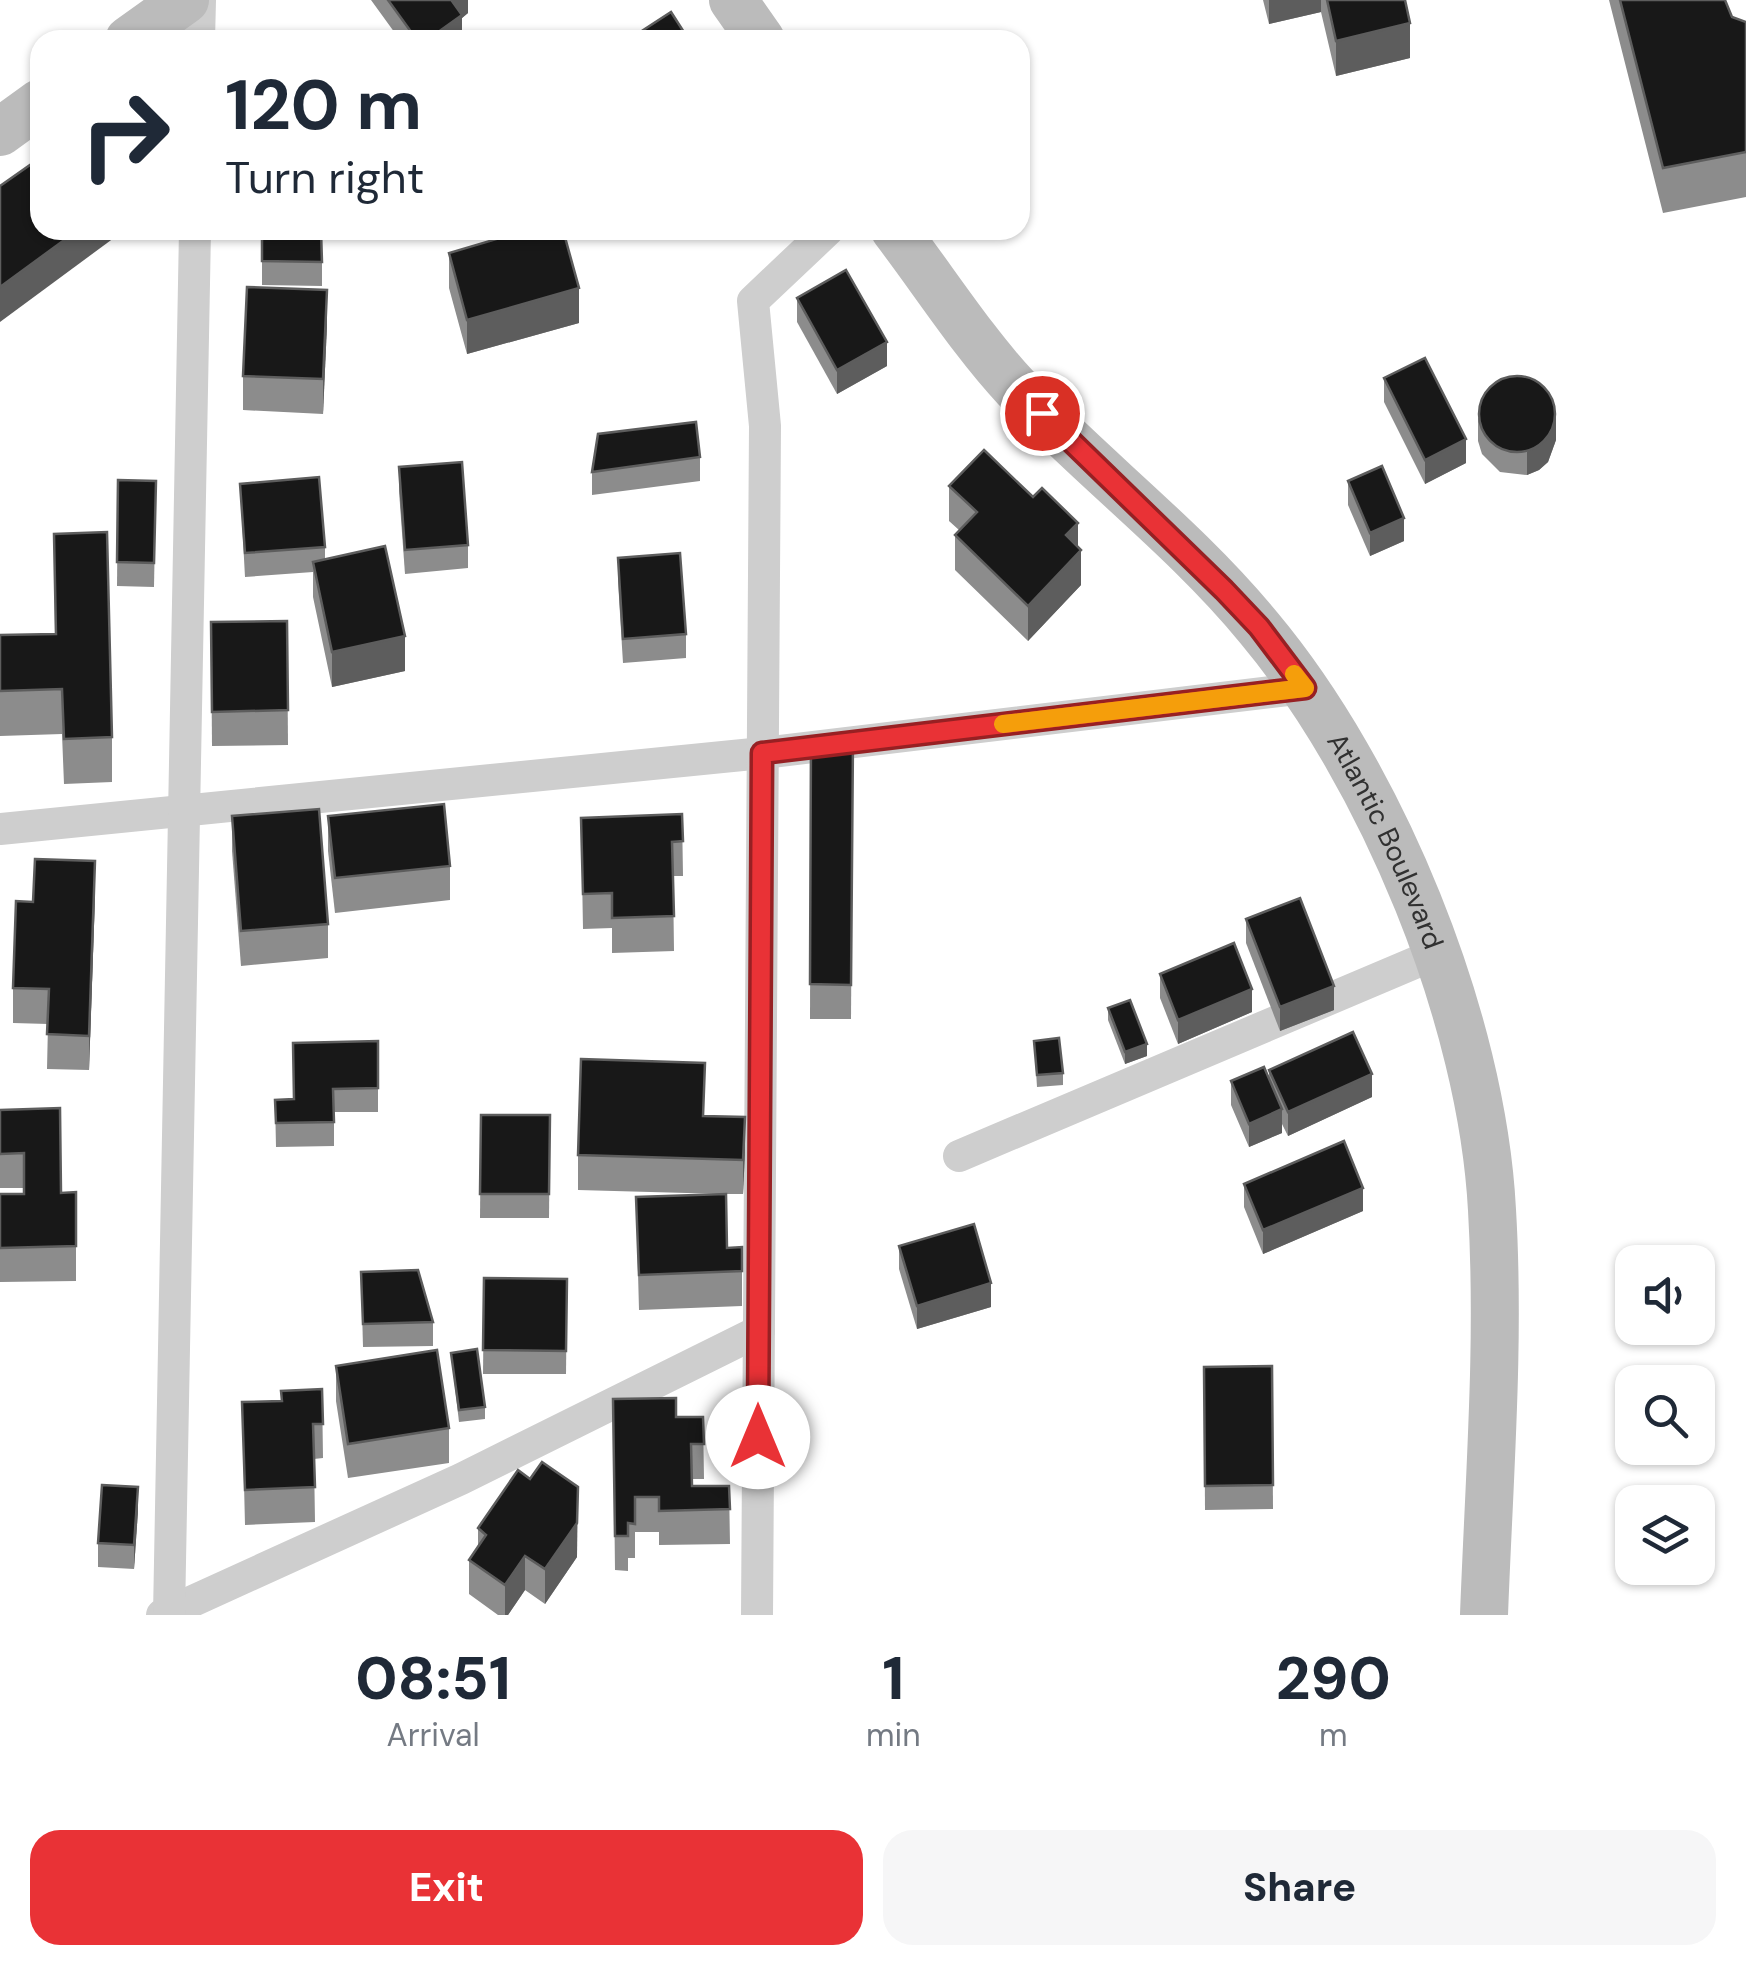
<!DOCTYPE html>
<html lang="en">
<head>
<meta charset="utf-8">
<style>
  body { margin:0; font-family:"DM Sans",sans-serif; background:#f6f6f7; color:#1f2937; height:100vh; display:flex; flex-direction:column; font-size:38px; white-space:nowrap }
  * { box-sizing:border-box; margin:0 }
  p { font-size:32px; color:#747a83 }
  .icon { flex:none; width:55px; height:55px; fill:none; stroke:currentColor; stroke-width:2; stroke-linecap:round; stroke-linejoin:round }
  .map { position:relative; height:1615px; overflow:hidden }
  .drawer { display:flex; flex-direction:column; background:#fff; flex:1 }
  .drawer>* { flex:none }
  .banner { position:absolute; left:30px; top:30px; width:1000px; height:210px; border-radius:30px; box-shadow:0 2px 8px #0004; background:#fff; color:#1f2937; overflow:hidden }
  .buttons { position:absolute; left:1615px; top:1245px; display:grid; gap:20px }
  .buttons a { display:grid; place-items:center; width:100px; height:100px; border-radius:20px; background:#fff; box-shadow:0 2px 8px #0004; font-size:50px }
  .pin { position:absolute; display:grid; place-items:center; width:85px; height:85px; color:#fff; margin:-42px; border:5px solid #fff; border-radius:50%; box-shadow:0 2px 10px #0007 }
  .me { position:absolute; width:110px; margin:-55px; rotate:0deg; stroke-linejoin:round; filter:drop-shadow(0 0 8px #0008) }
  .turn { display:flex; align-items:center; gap:35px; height:210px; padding:0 30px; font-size:45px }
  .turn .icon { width:130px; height:130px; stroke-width:2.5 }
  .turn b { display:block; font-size:70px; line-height:85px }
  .eta { display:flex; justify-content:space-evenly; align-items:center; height:170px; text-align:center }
  .eta b { font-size:60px; font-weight:800; line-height:70px }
  .action { display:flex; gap:20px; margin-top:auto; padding:20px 30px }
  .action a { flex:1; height:115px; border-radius:30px; background:#e93236; color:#fff; font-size:40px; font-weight:800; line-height:115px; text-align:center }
  .action a+a { background:#f6f6f7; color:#1f2937 }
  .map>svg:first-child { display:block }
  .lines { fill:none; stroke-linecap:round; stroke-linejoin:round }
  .street { stroke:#cecece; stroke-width:32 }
  .secondary { stroke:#bbb; stroke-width:48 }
  .wall { fill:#8c8c8c }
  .shaded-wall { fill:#5d5d5d }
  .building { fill:#181818; stroke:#5d5d5d; stroke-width:2.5 }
  .route-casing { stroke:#972023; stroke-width:25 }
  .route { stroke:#e93236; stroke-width:18 }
  .slow { stroke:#f59e0b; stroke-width:18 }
  .labels { text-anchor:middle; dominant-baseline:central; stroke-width:10; stroke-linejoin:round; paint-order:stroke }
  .street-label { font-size:28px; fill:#313131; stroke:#fff }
</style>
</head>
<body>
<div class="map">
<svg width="1746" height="1615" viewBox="0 0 1746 1615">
  <rect width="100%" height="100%" fill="#fff"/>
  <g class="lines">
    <g class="street">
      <polyline points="199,40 200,0"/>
      <polyline points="0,829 763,753 1305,688"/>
      <polyline points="959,1156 1438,953"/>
      <polyline points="162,1615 461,1479 759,1331"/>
      <polyline points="169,1615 195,230"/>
      <polyline points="757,1615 765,426 753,301 828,230"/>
    </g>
    <g class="secondary">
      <polyline points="733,0 761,40"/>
      <polyline points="129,40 185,0"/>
      <polyline points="0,132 40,103"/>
      <path id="s1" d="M895,230c39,51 78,112 121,158 78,82 171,152 243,240 123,147 223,390 233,582 8,134 -3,270 -8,405"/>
    </g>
  </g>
  <g class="wall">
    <polygon points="371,0 468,0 468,13 462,18 462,38 460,40 400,40"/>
    <polygon points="1263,0 1405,0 1410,58 1336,76 1321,12 1269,24"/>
    <polygon points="1609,0 1725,0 1732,17 1746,22 1746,197 1663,213"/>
    <polygon points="262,230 322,262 322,286 262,285"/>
    <polygon points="449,253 579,323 467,354 449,288"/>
    <polygon points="797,298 887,366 837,394 797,322"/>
    <polygon points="327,325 323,414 243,410 243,376"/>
    <polygon points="1384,378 1466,463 1425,484 1384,402"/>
    <polygon points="1478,418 1556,440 1548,462 1539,470 1527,475 1500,472 1482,454 1478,441"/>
    <polygon points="700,457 700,481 592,495 592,472"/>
    <polygon points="399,467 468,545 468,568 405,574 399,491"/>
    <polygon points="118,480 156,481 154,587 117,586"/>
    <polygon points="1348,481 1404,541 1370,556 1348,505"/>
    <polygon points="240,484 325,547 325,560 405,671 332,687 313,597 313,572 245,577"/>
    <polygon points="949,486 1078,547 1081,585 1028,641 955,570 955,535 959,530 949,521"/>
    <polygon points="54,534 112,737 112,782 64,784 62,734 0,736 0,635 55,634"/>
    <polygon points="618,558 686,634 686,658 623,663 618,581"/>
    <polygon points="287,621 288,745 212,746 211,622"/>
    <polygon points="811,739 853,739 851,1019 810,1019"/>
    <polygon points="682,814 683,876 673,876 674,951 612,953 612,928 583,929 581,818"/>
    <polygon points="232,816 328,924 328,958 241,966 232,851"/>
    <polygon points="328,816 450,866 450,900 335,913 328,851"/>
    <polygon points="95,896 89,1070 47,1069 48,1024 13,1023 13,988"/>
    <polygon points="1246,919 1334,1010 1280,1031 1246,943"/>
    <polygon points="1160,974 1252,1012 1178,1044 1160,998"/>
    <polygon points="1108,1008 1147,1056 1125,1064 1108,1020"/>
    <polygon points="378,1041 378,1112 334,1112 334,1146 276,1147 275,1100 294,1099"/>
    <polygon points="1034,1041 1063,1073 1063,1085 1037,1087"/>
    <polygon points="1269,1070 1372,1097 1288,1136 1282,1124 1282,1133 1249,1147 1231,1105 1231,1081 1269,1078"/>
    <polygon points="0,1110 61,1193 76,1192 76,1281 0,1282 0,1194 24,1194 24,1188 0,1188"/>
    <polygon points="481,1115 550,1115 549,1218 480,1218"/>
    <polygon points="704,1116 745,1152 743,1194 726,1194 727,1248 742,1247 742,1306 639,1310 636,1197 723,1194 578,1190 578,1155"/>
    <polygon points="1244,1184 1363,1211 1263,1254 1244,1207"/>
    <polygon points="899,1246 991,1307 917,1329 899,1269"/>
    <polygon points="361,1272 433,1322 433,1346 363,1347"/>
    <polygon points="484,1278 567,1279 566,1374 483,1374"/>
    <polygon points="451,1353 485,1407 485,1419 459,1422"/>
    <polygon points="336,1366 449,1428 449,1463 348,1478 336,1401"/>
    <polygon points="1272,1366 1273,1509 1205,1510 1204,1367"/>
    <polygon points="322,1389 323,1458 314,1459 315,1522 245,1525 242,1402 281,1401"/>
    <polygon points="613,1399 676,1417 703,1417 704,1479 692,1479 692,1486 729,1486 730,1544 659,1545 659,1532 635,1532 635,1558 628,1558 628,1571 615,1570"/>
    <polygon points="138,1511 134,1569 98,1567 98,1543"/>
    <polygon points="478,1528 577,1557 545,1604 525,1590 508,1615 498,1615 469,1594 469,1560 478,1547"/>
  </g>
  <g class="shaded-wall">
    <polygon points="454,0 468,0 468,13 462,18 462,38 460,40 427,40"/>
    <polygon points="1269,0 1321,0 1321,12 1269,24"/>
    <polygon points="1410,23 1410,58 1336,76 1336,41"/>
    <polygon points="78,230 122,230 122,232 0,322 0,287"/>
    <polygon points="579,288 579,323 467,354 467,320"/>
    <polygon points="327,290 327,325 323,414 323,379"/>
    <polygon points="887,342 887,366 837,394 837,370"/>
    <polygon points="1556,416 1556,440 1548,462 1539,470 1527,475 1527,452"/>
    <polygon points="1466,439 1466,463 1425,484 1425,460"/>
    <polygon points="1404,518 1404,541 1370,556 1370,533"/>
    <polygon points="1078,523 1078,554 1081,550 1081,585 1028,641 1028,606 1066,535"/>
    <polygon points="405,636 405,671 332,687 332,652"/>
    <polygon points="95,861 95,896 89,1070 89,1036"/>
    <polygon points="1334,986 1334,1010 1280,1031 1280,1007"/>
    <polygon points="1252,989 1252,1012 1178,1044 1178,1020"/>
    <polygon points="1147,1044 1147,1056 1125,1064 1125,1052"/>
    <polygon points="1372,1074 1372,1097 1288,1136 1288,1112"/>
    <polygon points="1282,1109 1282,1133 1249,1147 1249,1124"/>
    <polygon points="745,1117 745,1152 743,1194 743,1160"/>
    <polygon points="1363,1188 1363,1211 1263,1254 1263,1230"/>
    <polygon points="991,1283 991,1307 917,1329 917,1306"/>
    <polygon points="138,1487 138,1511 134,1569 134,1545"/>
    <polygon points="578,1487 577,1557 545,1604 545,1569"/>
    <polygon points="525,1556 525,1590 508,1615 505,1615 505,1585"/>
  </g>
  <g class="building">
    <polygon points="388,0 454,0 452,1 462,15 427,40 417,40"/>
    <polygon points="1327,0 1405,0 1410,23 1336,41"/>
    <polygon points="1620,0 1725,0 1732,17 1746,22 1746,152 1663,168"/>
    <polygon points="671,12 689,40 628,40"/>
    <polygon points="40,158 40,230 78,230 0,287 0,186"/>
    <polygon points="262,230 321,230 322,262 262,261"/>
    <polygon points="527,230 563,230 579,288 467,320 449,253"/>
    <polygon points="846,270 887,342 837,370 797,298"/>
    <polygon points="247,287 327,290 323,379 243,376"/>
    <polygon points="1425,358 1466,439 1425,460 1384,378"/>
    <circle cx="1517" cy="414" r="38"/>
    <polygon points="696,422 700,457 592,472 598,434"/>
    <polygon points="984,450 1033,497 1042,488 1078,523 1066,535 1081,550 1028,606 955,535 977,512 949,486"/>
    <polygon points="462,462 468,545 405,550 399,467"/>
    <polygon points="1382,466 1404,518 1370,533 1348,481"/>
    <polygon points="319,477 325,547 245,553 240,484"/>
    <polygon points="118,480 156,481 154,563 117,562"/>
    <polygon points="107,532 112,737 64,739 62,689 0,691 0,635 56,634 54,534"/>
    <polygon points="385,546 405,636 332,652 313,562"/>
    <polygon points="680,553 686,634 623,639 618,558"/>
    <polygon points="287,621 288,710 212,712 211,622"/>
    <polygon points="811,739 853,739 851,985 810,984"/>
    <polygon points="444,804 450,866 335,878 328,816"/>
    <polygon points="319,809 328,924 241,931 232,816"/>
    <polygon points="682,814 683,841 672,842 674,916 612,918 612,893 583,894 581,818"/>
    <polygon points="35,859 95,861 89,1036 47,1034 49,989 13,988 16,901 33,902"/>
    <polygon points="1300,898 1334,986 1280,1007 1246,919"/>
    <polygon points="1234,943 1252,989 1178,1020 1160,974"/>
    <polygon points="1130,1000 1147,1044 1125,1052 1108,1008"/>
    <polygon points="1353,1032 1372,1074 1288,1112 1269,1070"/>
    <polygon points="1059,1038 1063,1073 1037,1075 1034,1041"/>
    <polygon points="378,1041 378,1088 333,1089 334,1122 276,1123 275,1100 294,1099 293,1043"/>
    <polygon points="581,1059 705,1063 703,1116 745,1117 743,1160 578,1155"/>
    <polygon points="1264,1067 1282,1109 1249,1124 1231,1081"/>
    <polygon points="60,1108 61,1193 76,1192 76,1246 0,1248 0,1194 24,1194 24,1153 0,1154 0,1110"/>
    <polygon points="481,1115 550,1115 549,1194 480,1194"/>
    <polygon points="1344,1141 1363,1188 1263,1230 1244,1184"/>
    <polygon points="726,1194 727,1248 742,1247 742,1271 639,1275 636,1197"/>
    <polygon points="974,1224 991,1283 917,1306 899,1246"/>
    <polygon points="418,1270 433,1322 363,1324 361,1272"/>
    <polygon points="484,1278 567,1279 566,1351 483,1350"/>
    <polygon points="477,1349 485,1407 459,1410 451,1353"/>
    <polygon points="437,1350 449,1428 348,1444 336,1366"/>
    <polygon points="1272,1366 1273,1485 1205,1486 1204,1367"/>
    <polygon points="322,1389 323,1424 313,1424 315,1487 245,1490 242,1402 282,1401 281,1391"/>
    <polygon points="676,1398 676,1417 703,1417 704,1444 691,1444 692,1486 729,1486 730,1509 659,1511 659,1497 635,1497 635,1524 628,1523 628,1536 615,1536 613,1399"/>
    <polygon points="542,1462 578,1487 577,1523 545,1569 525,1556 505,1585 469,1560 486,1535 478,1528 518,1470 530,1479"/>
    <polygon points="102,1485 138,1487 134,1545 98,1543"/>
  </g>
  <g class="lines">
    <g class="route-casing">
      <polyline id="route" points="758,1437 762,753 1305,688 1259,627 1224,590 1042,413"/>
    </g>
    <use href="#route" class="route"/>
    <polyline class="slow" points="1003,724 1305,688 1294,674"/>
  </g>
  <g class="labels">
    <g class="street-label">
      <text stroke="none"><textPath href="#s1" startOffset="790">Atlantic Boulevard</textPath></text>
    </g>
  </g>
</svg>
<div class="buttons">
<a><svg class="icon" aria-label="sound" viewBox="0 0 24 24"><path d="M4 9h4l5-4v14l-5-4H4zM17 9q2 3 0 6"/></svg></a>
<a><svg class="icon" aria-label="search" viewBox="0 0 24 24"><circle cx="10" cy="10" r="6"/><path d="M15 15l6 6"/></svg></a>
<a><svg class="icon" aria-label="layers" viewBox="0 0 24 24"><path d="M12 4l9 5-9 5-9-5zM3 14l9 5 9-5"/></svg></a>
</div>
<div class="pin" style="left:1042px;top:413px;background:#d93025"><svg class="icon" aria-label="arrive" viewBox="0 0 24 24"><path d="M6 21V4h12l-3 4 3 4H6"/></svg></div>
<svg class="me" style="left:758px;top:1437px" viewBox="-20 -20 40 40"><circle r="19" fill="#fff"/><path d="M0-13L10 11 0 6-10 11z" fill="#e93236"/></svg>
<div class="banner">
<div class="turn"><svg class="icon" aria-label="right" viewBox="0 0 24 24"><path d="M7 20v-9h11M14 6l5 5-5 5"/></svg><div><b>120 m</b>Turn right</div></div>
</div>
</div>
<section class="drawer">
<div class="eta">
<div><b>08:51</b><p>Arrival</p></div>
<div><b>1</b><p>min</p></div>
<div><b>290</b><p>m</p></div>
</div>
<div class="action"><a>Exit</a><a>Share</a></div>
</section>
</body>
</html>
